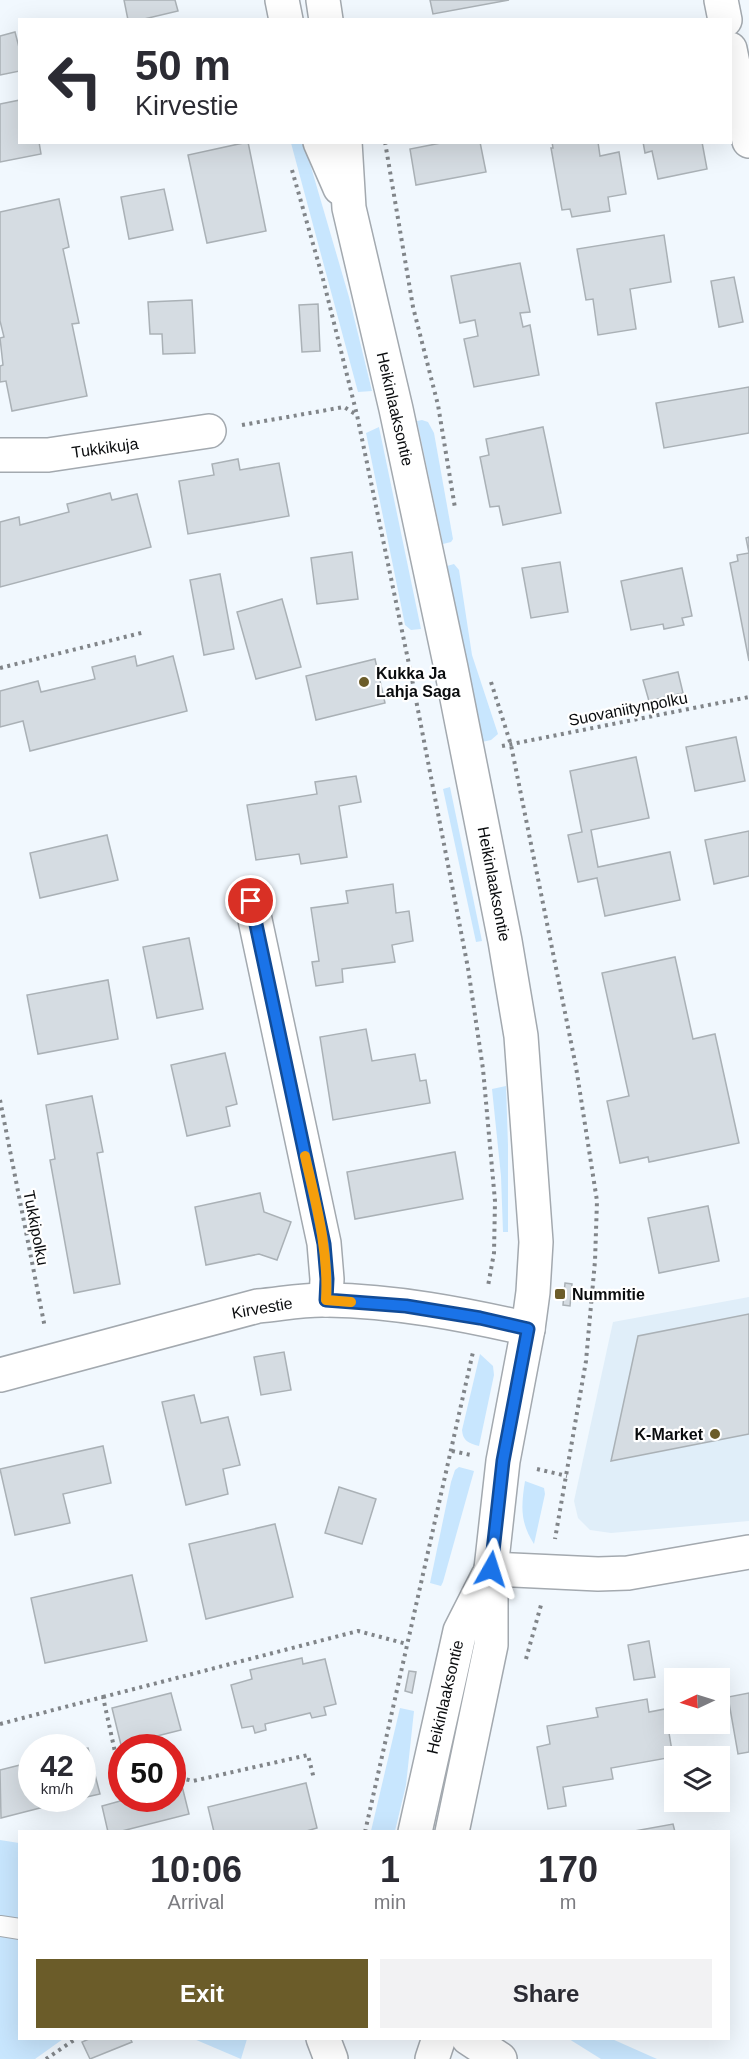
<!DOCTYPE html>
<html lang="en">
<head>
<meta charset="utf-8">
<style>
  body { margin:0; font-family:Helvetica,sans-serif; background:#f2f2f3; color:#2b2b33; height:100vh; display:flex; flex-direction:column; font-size:22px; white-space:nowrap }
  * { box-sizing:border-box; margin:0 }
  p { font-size:20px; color:#7c7c81 }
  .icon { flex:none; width:33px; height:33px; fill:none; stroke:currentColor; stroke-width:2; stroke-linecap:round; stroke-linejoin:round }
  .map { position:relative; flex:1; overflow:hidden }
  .drawer { position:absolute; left:18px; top:1830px; width:712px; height:210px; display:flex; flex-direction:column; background:#fff; border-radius:0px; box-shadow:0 6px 24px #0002 }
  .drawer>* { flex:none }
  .banner { position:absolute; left:18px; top:18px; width:714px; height:126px; border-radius:0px; box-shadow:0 6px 24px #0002; background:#fff; color:#2b2b33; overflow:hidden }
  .needle { width:39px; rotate:266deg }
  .buttons { position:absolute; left:664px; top:1668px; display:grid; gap:12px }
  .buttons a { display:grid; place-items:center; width:66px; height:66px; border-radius:0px; background:#fff; box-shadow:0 6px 24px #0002; font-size:30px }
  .speed { position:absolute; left:18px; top:1734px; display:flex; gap:12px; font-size:30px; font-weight:700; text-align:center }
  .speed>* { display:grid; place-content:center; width:78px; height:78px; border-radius:50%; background:#fff; box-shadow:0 6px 24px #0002; line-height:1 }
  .speed small { font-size:15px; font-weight:400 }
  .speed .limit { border:9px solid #d22; background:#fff; color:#111 }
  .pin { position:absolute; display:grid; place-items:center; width:51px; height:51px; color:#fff; margin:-26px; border:3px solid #fff; border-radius:50%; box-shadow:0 2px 6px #0007 }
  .me { position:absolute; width:66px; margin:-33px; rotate:6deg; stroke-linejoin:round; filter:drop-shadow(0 0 4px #0008) }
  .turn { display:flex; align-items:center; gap:21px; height:126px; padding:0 18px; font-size:27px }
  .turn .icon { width:78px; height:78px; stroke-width:2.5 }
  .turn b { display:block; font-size:42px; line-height:51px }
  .eta { display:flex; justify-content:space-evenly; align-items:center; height:102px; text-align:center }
  .eta b { font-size:36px; font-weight:700; line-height:42px }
  .primary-button { display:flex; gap:12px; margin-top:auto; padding:12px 18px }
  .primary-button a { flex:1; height:69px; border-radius:0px; background:#6b5c29; color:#fff; font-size:24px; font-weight:700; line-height:69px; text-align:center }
  .primary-button a+a { background:#f2f2f3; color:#2b2b33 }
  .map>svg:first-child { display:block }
  .built { fill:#e0eef9 }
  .green { fill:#c8e6fe }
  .building { fill:#d5dce2; stroke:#aab1b6; stroke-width:1.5 }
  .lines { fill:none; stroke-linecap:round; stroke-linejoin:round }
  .service-casing { stroke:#a3a9af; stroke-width:22 }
  .minor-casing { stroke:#a3a9af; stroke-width:36 }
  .tertiary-casing { stroke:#a3a9af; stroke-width:36 }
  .secondary-casing { stroke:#a3a9af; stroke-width:36 }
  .path { stroke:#818589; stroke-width:4; stroke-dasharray:3 4.5; stroke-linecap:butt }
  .service { stroke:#fff; stroke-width:20 }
  .minor { stroke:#fff; stroke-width:33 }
  .tertiary { stroke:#fff; stroke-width:33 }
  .secondary { stroke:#fff; stroke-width:33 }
  .route-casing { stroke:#114b97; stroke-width:15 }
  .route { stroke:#1a73e8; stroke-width:10 }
  .slow { stroke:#f59e0b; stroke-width:10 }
  .poi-dot { fill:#6b5c29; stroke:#fff; stroke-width:2 }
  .labels { text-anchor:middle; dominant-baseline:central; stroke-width:4.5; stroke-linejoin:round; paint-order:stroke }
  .street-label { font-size:16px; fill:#0a0c0e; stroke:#fff }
  .poi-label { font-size:16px; font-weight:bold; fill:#0a0c0e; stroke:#fff; text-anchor:start }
</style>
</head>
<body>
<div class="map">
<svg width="749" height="2059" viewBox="0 0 749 2059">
  <rect width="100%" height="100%" fill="#f1f8fe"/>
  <polygon class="built" points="749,1297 749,1521 611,1533 590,1530 578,1518 574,1501 613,1322"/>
  <g class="green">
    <polygon points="291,143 304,143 349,297 372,391 358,392"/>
    <polygon points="422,420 428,422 434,433 453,539 451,542 443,544 417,421"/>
    <polygon points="379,427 421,629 411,630 405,625 366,433"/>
    <polygon points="454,564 459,570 472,655 498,734 491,740 482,742 447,566"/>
    <polygon points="450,787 482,941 476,942 443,789"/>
    <polygon points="506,1086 508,1145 508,1232 503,1232 501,1176 492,1089"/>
    <path d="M480,1354l13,12 1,9 -15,71c-11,-3 -16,-5 -17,-16z"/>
    <polygon points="459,1467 474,1471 443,1582 441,1586 430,1583 451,1482 455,1470"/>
    <path d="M525,1481l19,7 1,6 -11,50c-14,-22 -13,-37 -9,-63z"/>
    <polygon points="400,1708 414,1711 406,1785 395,1831 371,1831"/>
    <polygon points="0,1840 19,1843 20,2038 63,2039 35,2059 0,2059"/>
    <polygon points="194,2039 247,2038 247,2039 241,2059"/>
    <polygon points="569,2039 612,2039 657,2059 601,2059"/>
  </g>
  <g class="building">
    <polygon points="124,0 175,0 178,11 140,20 128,20"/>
    <polygon points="430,0 509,0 433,14"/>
    <polygon points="15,32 20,51 20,71 0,75 0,36"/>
    <polygon points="20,100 20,142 39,142 41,154 0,162 0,104"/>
    <polygon points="248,142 266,231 207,243 188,155"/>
    <polygon points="446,142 480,142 486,172 416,185 410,149"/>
    <polygon points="552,142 598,142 600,156 619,152 626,194 608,197 610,211 572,217 570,209 562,210 551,148 553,148"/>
    <polygon points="643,142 702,142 707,169 658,179 652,151 645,153"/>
    <polygon points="164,189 173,230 129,239 121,197"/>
    <polygon points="59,199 69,247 63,249 79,323 72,324 87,396 12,411 6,381 0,382 0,366 3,365 0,338 4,337 0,321 0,212"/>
    <polygon points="664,235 671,282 630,289 636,329 598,335 593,299 586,300 577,249"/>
    <polygon points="520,263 530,312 520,313 523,327 530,325 539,375 474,387 464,339 478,336 475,320 460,323 451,276"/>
    <polygon points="734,277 743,322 719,327 711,281"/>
    <polygon points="192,300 195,353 163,354 162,334 150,334 148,302"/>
    <polygon points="318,304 320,351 302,352 299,305"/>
    <polygon points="749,387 749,433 664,448 656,403"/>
    <polygon points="543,427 561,513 503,525 499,506 490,507 480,457 489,455 486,439"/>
    <polygon points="238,459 240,470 279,463 289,516 188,534 179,481 214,475 212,464"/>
    <polygon points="110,493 112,500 137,494 151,547 0,587 0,522 19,517 20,525 69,512 67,504"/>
    <polygon points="749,537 749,661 730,563 738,561 737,555 749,553 746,538"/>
    <polygon points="352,552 358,599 317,604 311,558"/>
    <polygon points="560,562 568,612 531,618 522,568"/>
    <polygon points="682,568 692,616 682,618 684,625 664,629 663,624 631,630 621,581"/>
    <polygon points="220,574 234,649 204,655 190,580"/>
    <polygon points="282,599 301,667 256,679 237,612"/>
    <polygon points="135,656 137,666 173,656 187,711 30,751 23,721 0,727 0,691 38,681 41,692 95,679 92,667"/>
    <polygon points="375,659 385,703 316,720 306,676"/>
    <polygon points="678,672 683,693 649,701 643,680"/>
    <polygon points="736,737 745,781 695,791 686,747"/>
    <polygon points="636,757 649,818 591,830 598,867 670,852 680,900 605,916 597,878 578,882 568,835 582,832 570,771"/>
    <polygon points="356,776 361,802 339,806 347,857 301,864 299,854 256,860 247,805 317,794 315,782"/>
    <polygon points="749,831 749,876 714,884 705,840"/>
    <polygon points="107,835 118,880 40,898 30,853"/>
    <polygon points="393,884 396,913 409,911 413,941 392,945 395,962 342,969 343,982 316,986 312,962 319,961 311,908 348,903 346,891"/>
    <polygon points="189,938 203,1009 157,1018 143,947"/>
    <polygon points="675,957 693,1039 715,1034 739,1143 649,1162 648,1157 620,1163 607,1101 629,1096 602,973"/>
    <polygon points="108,980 118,1039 38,1054 27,995"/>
    <polygon points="366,1029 372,1061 415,1054 420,1081 426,1080 430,1103 333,1120 320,1037"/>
    <polygon points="225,1053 237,1104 226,1107 230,1126 187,1136 171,1065"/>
    <polygon points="92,1096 103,1152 97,1153 120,1284 74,1293 50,1160 55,1159 46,1105"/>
    <polygon points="455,1152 463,1199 355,1219 347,1172"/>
    <polygon points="260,1193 264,1212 291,1222 277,1260 259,1254 206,1265 195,1207"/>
    <polygon points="708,1206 719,1261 659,1273 648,1218"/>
    <polygon points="565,1283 572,1284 570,1306 563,1305"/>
    <polygon points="749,1314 749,1434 611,1461 638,1336"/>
    <polygon points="284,1352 291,1390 261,1395 254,1357"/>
    <polygon points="194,1395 201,1423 228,1417 240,1465 223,1469 228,1494 186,1505 162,1402"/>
    <polygon points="103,1446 111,1483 63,1494 70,1523 15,1535 0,1469"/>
    <polygon points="339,1487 376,1499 362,1544 325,1533"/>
    <polygon points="275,1524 293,1597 206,1619 189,1544"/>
    <polygon points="132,1575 147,1641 45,1663 31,1598"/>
    <polygon points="649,1641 655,1677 634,1680 628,1645"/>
    <polygon points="302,1658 303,1664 325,1659 336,1704 324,1707 326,1715 312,1718 310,1713 265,1724 266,1730 255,1733 253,1726 242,1728 231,1685 252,1679 250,1670"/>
    <polygon points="409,1671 416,1672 412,1693 405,1691"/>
    <polygon points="171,1693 181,1730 121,1745 112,1708"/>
    <polygon points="749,1693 749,1752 738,1754 728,1697"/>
    <polygon points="647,1699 649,1712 665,1709 673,1757 611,1768 613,1779 563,1787 566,1806 548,1809 537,1747 550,1744 547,1726 598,1717 596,1708"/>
    <polygon points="88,1748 100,1794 82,1798 82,1749"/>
    <polygon points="32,1762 32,1798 79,1798 1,1818 0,1770"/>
    <polygon points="306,1783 317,1828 303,1832 214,1832 208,1807"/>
    <polygon points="182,1786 189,1814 118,1832 108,1832 102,1806 131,1798 172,1798 172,1788"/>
    <polygon points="673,1824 675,1832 629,1832"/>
    <polygon points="91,2038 130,2038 132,2042 90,2059 82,2042"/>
  </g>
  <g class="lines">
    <g class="service-casing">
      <polyline id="service" points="0,1926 20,1929"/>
    </g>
    <g class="minor-casing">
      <g id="minor">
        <polyline points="721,0 725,20"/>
        <polyline points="730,49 749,141"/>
        <polyline points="0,455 48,455 209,431"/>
        <polyline points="251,901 324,1243 327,1279 326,1300"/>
        <polyline points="491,1569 598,1574 628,1573 749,1552"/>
      </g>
    </g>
    <g class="tertiary-casing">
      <path id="tertiary" d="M0,1375l258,-69c23,-2 47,-7 69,-6 68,1 136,14 201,29"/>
    </g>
    <g class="secondary-casing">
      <g id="secondary">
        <polyline points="282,0 286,20"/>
        <polyline points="323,0 326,20"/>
        <polyline points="320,142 340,188"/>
        <polyline points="345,142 349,208 396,409 451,668 505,941 521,1036 536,1242 533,1292 528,1329 503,1461 491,1569 491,1645 452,1832"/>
        <polyline points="415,1832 460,1631 488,1576"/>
        <polyline points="323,2038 331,2059"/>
        <polyline points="468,2038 500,2059"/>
        <polyline points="432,2059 439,2038"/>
      </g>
    </g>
    <g class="path">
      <polyline points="385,142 413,307 438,405 455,508"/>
      <polyline points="292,170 323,279 357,415 411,674 468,968 483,1069 495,1201 494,1253 488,1286"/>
      <polyline points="242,425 344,407 357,415"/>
      <polyline points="0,668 145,632"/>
      <polyline points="491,682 511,745 576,1067 597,1201 595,1261 586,1361 555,1539"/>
      <polyline points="502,746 749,697"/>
      <polyline points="0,1100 45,1328"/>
      <polyline points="452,1451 471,1455"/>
      <polyline points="537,1469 567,1476"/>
      <polyline points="526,1659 541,1605"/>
      <polyline points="103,1697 358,1631 407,1644"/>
      <polyline points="0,1724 103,1697 122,1784"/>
      <polyline points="172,1776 193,1781 308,1755 314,1779"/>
      <polyline points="365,1832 473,1352"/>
      <polyline points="46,2059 77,2038"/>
    </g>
    <use href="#service" class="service"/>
    <use href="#minor" class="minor"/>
    <use href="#tertiary" class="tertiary"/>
    <use href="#secondary" class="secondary"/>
  </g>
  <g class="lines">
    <g class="route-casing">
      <polyline id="route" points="251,901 324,1244 327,1279 326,1300 406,1306 480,1318 528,1329 503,1461 491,1569"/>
    </g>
    <use href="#route" class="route"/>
    <path class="slow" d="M305,1156c11,48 24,95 21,144l25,2"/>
  </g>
  <g class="poi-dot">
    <circle cx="364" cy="682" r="6"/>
    <rect x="554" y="1288" width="12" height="12" rx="3"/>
    <circle cx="715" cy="1434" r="6"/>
  </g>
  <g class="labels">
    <g class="street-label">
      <text transform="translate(395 409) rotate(77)">Heikinlaaksontie</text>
      <text transform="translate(105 448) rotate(-8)">Tukkikuja</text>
      <text transform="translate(628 709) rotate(-11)">Suovaniitynpolku</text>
      <text transform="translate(494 884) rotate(79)">Heikinlaaksontie</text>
      <text transform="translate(36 1228) rotate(79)">Tukkipolku</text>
      <text transform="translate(262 1308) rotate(-10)">Kirvestie</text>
      <text transform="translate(445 1697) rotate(-77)">Heikinlaaksontie</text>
    </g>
    <g class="poi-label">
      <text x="376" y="673">Kukka Ja<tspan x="376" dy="18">Lahja Saga</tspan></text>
      <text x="572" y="1294">Nummitie</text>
      <text x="703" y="1434" text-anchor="end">K-Market</text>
    </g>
  </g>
</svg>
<div class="buttons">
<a><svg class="needle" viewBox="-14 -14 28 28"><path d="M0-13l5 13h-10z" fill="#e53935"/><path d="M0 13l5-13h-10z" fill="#7c7c81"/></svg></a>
<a><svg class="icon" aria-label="layers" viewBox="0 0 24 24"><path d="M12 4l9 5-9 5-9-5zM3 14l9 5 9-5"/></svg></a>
</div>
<div class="speed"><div>42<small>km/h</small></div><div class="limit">50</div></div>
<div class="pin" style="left:251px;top:901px;background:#d93025"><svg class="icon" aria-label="arrive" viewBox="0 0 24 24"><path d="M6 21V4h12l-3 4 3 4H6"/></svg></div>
<svg class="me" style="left:491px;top:1569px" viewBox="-20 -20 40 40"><path d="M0-17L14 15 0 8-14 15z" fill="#1a73e8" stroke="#fff" stroke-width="4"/></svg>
<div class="banner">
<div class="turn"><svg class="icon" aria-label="left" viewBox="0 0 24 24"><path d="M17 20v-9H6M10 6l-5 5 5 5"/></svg><div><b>50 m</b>Kirvestie</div></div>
</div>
<section class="drawer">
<div class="eta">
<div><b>10:06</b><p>Arrival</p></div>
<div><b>1</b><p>min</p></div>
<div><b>170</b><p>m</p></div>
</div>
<div class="primary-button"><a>Exit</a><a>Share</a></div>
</section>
</div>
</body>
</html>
